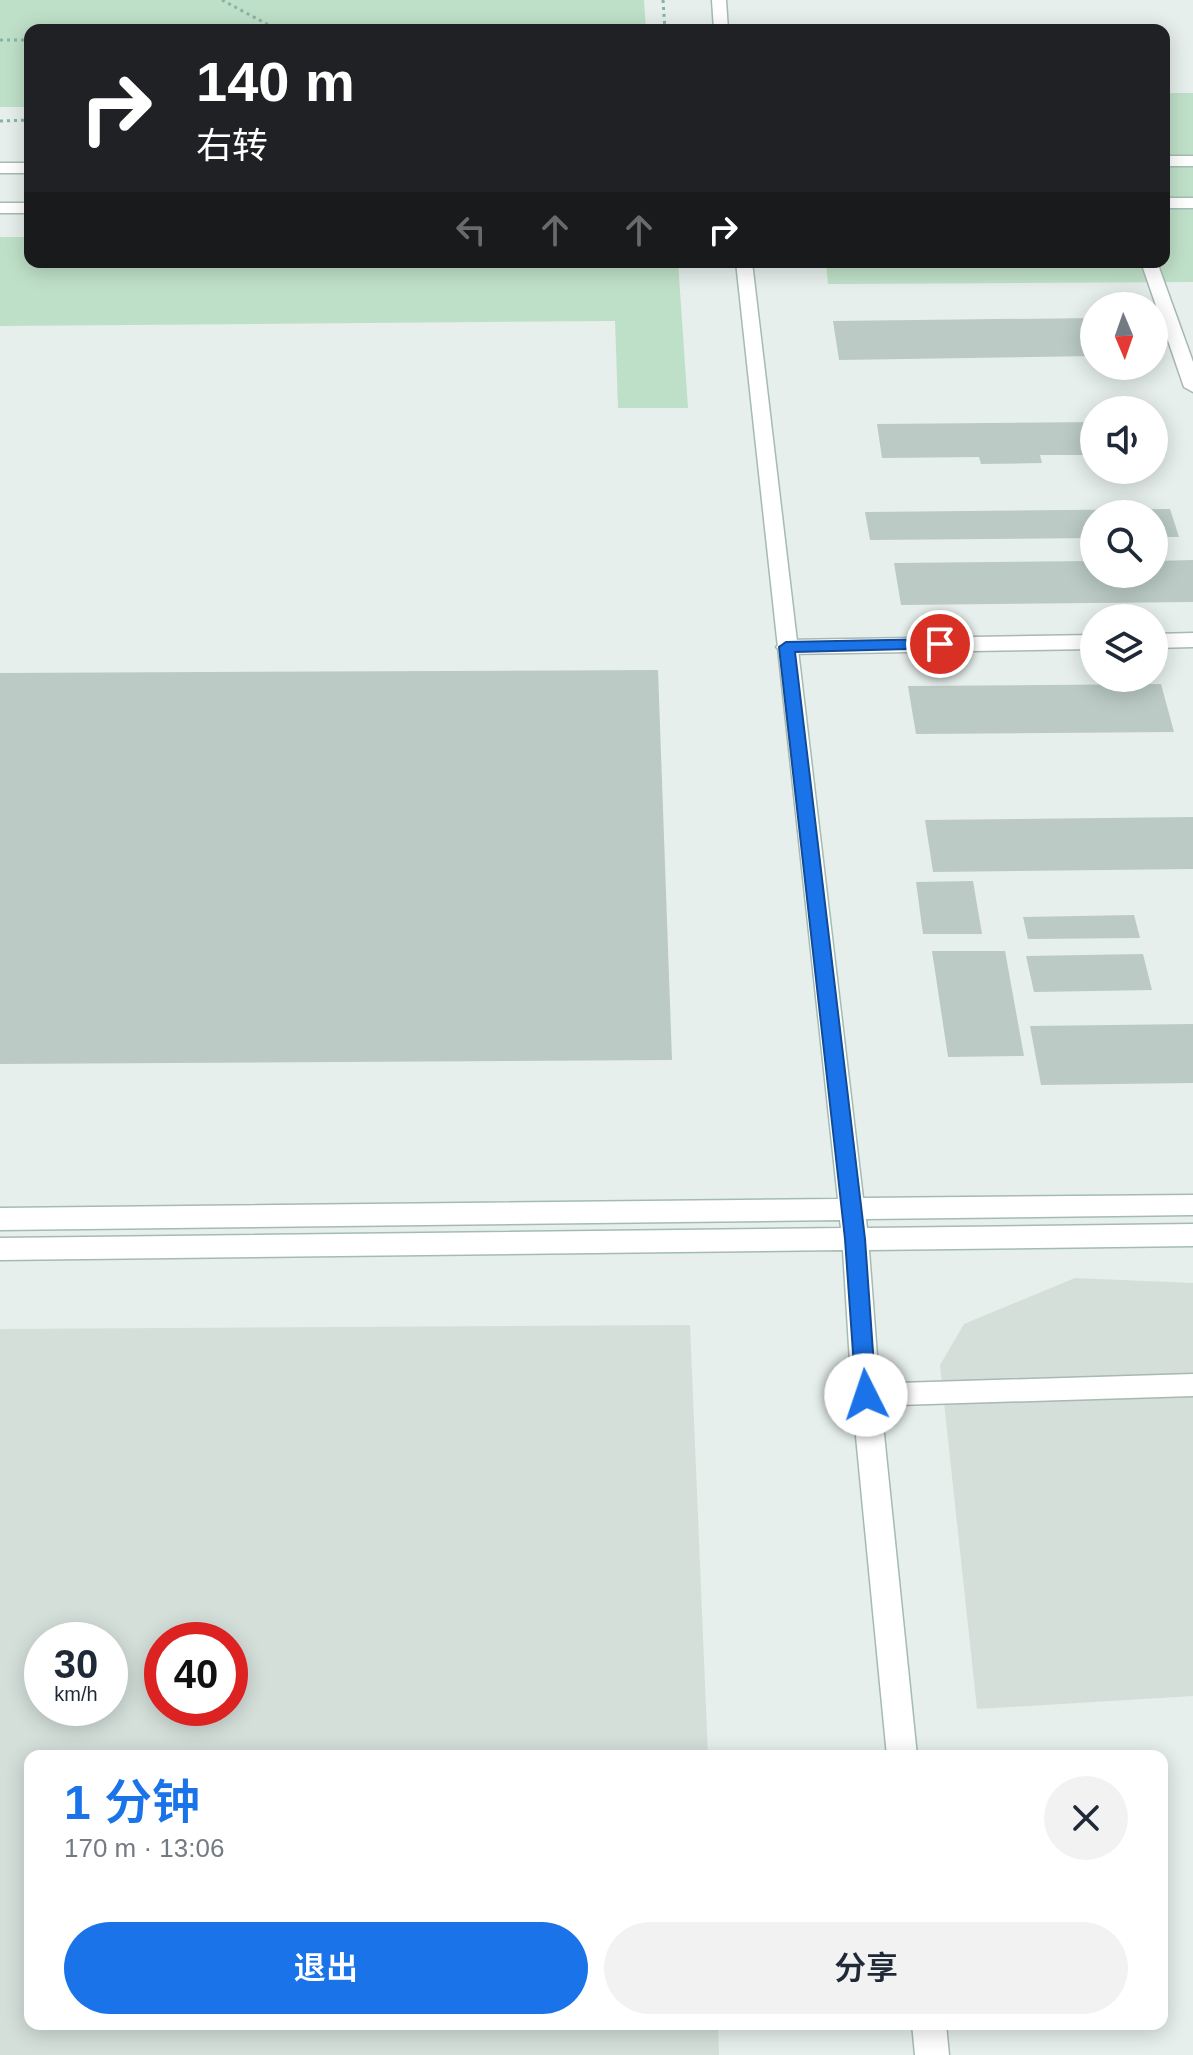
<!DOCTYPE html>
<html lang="zh">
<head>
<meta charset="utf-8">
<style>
  body { margin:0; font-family:Helvetica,"Noto Sans SC",sans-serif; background:#f2f2f3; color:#1f2937; height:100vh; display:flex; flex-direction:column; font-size:30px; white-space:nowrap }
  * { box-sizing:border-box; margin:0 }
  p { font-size:26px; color:#747a83 }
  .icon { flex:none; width:44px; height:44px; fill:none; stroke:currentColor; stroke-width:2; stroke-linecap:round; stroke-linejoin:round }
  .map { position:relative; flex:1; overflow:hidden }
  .drawer { position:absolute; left:24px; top:1750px; width:1144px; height:280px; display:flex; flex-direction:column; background:#fff; border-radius:16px; box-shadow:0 4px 20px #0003 }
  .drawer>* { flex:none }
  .hud { position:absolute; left:24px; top:24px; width:1146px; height:244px; border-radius:16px; box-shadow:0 4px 20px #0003; background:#202124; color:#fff; overflow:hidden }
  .needle { width:52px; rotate:178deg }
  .tools { position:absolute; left:1080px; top:292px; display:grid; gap:16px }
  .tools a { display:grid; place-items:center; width:88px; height:88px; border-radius:50%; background:#fff; box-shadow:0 4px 20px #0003; font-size:40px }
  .speed { position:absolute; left:24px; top:1622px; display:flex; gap:16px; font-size:40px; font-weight:700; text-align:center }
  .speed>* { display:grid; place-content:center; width:104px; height:104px; border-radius:50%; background:#fff; box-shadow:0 4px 20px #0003; line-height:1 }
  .speed small { font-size:20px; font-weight:400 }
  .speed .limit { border:12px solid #d22; background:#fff; color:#111 }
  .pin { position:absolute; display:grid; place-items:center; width:68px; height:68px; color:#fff; margin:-34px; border:4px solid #fff; border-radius:50%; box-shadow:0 2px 8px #0007 }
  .me { position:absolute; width:88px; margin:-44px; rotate:356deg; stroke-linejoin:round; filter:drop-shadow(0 0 6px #0008) }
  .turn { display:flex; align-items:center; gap:28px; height:168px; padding:0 40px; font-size:36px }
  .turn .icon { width:104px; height:104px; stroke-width:2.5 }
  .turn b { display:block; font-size:56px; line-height:68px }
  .lanes { display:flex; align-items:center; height:76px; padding:0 40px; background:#0003; justify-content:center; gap:40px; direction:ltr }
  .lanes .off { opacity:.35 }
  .round { display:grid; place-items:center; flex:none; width:84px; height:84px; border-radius:42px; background:#f2f2f3 }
  .headline { display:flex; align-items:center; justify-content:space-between; height:136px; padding:0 40px }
  h1 { font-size:48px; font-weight:600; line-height:60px; color:#1a73e8 }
  .button { display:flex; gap:16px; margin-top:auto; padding:16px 40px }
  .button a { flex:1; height:92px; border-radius:48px; background:#1a73e8; color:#fff; font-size:32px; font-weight:600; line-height:92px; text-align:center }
  .button a+a { background:#f2f2f3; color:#1f2937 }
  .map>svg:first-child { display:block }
  .built { fill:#d4dfda; fill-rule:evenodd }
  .green { fill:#bfe0c8 }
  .building { fill:#bbcac4 }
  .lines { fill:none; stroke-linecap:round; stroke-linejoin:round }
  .lane-casing { stroke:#a8b8b2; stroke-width:3 }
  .street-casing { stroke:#a8b8b2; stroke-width:3 }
  .secondary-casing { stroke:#a4bbb3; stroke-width:3 }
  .path { stroke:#86b3a5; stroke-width:3; stroke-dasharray:3 4; stroke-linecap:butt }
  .lane { fill:#fff; fill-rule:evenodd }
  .street { fill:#fff; fill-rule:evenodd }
  .secondary { fill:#fff; fill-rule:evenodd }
  .route { fill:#1a73e8; stroke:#114b97; stroke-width:2 }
</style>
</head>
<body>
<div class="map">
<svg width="1193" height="2055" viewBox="0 0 1193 2055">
  <rect width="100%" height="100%" fill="#e6efeb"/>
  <g class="built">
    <polygon points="1075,1278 1193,1283 1193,1696 977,1709 940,1365 964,1324"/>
    <path d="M690,1325l18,431h-678v268h688l1,31h-719v-726zM42,1640h68v68h-68zM162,1640h68v68h-68z"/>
  </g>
  <g class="green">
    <polygon points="0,0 644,0 646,30 30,30 30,107 0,107"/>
    <polygon points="1164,93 1193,93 1193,282 828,284 826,262 1164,262"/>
    <polygon points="0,237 30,237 30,262 678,262 688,408 618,408 615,321 0,326"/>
  </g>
  <g class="building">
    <polygon points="1094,318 1094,356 839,360 833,321"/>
    <polygon points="1094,422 1094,455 1040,455 1042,463 981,464 979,457 882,458 877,424"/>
    <polygon points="1170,509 1179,537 1154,537 1154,514 1094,514 1094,538 870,540 865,512"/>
    <polygon points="1193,560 1193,602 901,605 894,563 1094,561 1094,574 1154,574 1154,561"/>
    <polygon points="658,670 672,1060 0,1064 0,673"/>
    <polygon points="1161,684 1174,732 916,734 908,686"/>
    <polygon points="1193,817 1193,869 933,872 925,820"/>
    <polygon points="973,881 982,934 923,934 916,882"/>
    <polygon points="1134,915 1140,938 1028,939 1023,917"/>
    <polygon points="932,951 1005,951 1024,1056 948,1057"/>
    <polygon points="1143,954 1152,990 1034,992 1026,956"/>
    <polygon points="1193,1024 1193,1083 1041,1085 1030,1026"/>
  </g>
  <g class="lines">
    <g class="lane-casing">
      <polygon id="lane" points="1193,1374 1193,1396 866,1406 857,1403 853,1395 857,1387 866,1384"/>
    </g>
    <g class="street-casing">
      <g id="street">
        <polygon points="1141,262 1157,262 1193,362 1193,392 1184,387"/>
        <polygon points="1193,633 1193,647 1154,648 1154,634"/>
        <polygon points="1094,635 1094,649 786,654 776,647 786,640"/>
      </g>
    </g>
    <g class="secondary-casing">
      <g id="secondary">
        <polygon points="712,0 726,0 728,30 714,30"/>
        <rect x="1164" y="156" width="29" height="10"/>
        <rect x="0" y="163" width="30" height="10"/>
        <rect x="1164" y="198" width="29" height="10"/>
        <rect x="0" y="203" width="30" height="10"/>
        <polygon points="736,262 752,262 863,1198 1193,1195 1193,1215 866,1219 867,1228 1193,1224 1193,1246 869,1250 880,1395 917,1756 887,1756 852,1395 843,1250 0,1260 0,1238 841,1228 840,1220 0,1230 0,1208 838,1199"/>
        <polygon points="912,2024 946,2024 949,2055 915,2055"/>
      </g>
    </g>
    <g class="path">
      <polyline points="222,0 278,30"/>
      <polyline points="663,0 665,30"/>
      <polyline points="0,40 30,40"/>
      <polyline points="0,121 30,120"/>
    </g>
    <use href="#lane" class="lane"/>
    <use href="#street" class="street"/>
    <use href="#secondary" class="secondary"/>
  </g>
  <polygon class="route" points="940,639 946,641 946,648 795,652 865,1239 876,1395 873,1401 859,1401 856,1395 845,1239 779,647 786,642"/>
</svg>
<div class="tools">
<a><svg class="needle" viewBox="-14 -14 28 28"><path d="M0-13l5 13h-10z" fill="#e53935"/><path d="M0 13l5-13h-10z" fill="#747a83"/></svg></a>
<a><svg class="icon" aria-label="sound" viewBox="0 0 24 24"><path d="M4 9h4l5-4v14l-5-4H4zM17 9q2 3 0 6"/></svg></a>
<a><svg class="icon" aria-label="search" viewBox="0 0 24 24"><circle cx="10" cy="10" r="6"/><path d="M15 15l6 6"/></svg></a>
<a><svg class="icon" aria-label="layers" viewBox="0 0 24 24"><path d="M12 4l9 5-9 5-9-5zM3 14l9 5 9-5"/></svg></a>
</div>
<div class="speed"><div>30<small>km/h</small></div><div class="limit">40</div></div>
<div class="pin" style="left:940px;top:644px;background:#d93025"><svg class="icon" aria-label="arrive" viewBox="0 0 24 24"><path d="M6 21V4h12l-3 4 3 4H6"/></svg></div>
<svg class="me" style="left:866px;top:1395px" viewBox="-20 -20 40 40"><circle r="19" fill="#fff"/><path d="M0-13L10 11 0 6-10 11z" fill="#1a73e8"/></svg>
<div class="hud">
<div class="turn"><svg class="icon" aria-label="right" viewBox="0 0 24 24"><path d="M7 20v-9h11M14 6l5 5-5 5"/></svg><div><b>140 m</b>右转</div></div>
<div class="lanes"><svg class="icon off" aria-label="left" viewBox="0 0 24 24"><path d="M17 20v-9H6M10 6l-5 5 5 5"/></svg><svg class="icon off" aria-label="ahead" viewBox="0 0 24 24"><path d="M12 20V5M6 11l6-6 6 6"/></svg><svg class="icon off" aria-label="ahead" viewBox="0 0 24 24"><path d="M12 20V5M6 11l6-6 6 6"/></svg><svg class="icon" aria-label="right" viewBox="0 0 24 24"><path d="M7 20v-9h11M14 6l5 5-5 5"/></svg></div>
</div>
<section class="drawer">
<div class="headline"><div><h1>1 分钟</h1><p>170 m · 13:06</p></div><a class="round"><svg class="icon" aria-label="close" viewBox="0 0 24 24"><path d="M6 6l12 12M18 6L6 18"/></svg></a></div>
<div class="button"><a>退出</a><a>分享</a></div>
</section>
</div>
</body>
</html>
